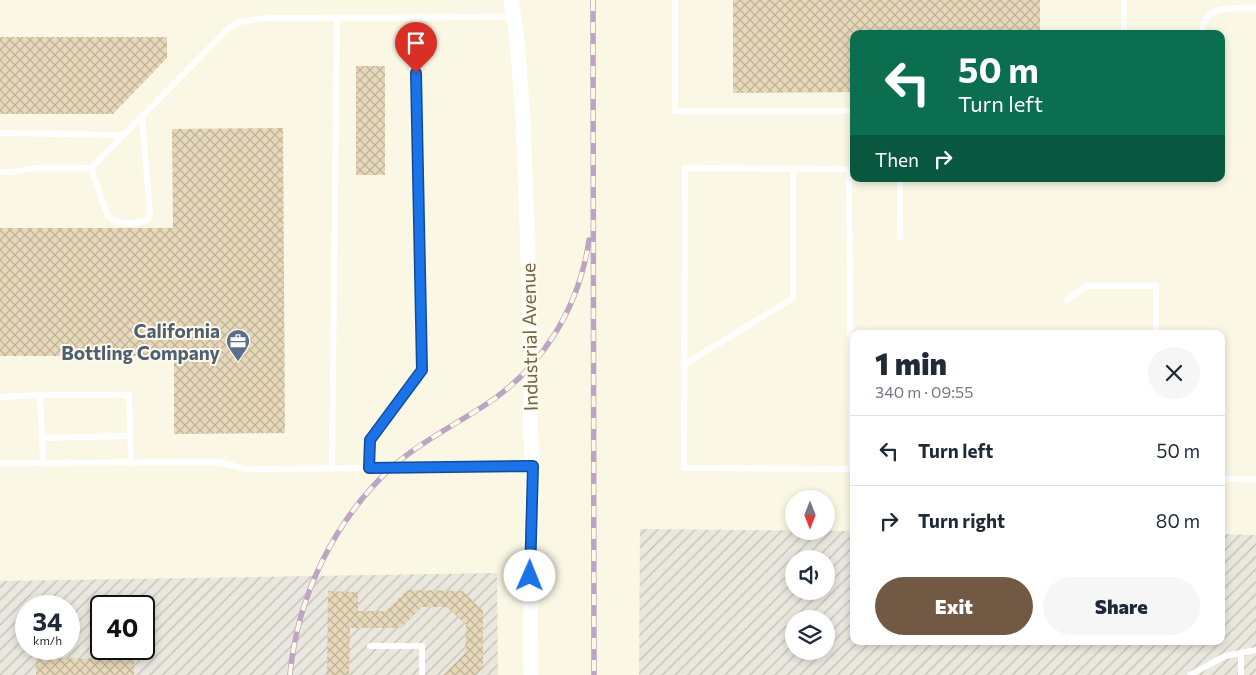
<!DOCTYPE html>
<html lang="en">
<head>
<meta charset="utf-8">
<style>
  body { margin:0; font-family:Commissioner,sans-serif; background:#f6f6f7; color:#1f2937; height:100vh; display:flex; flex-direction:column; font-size:19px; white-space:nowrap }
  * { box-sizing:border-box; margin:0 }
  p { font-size:16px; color:#747a83 }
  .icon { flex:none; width:28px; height:28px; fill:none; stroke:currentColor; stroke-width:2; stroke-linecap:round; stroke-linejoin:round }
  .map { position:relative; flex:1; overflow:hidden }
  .panel { position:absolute; left:850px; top:330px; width:375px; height:315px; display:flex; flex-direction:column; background:#fff; border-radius:10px; box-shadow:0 2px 8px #0003 }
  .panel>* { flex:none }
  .hud { position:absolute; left:850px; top:30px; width:375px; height:152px; border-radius:10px; box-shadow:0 2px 8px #0003; background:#0b6e4f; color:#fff; overflow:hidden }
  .needle { width:32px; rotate:180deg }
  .fabs { position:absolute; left:785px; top:490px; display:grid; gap:10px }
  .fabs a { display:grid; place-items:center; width:50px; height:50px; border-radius:50%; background:#fff; box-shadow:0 2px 8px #0003; font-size:25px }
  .speed { position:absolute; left:15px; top:595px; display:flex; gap:10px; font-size:25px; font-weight:700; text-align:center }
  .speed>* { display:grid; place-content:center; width:65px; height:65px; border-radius:50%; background:#fff; box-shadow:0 2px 8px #0003; line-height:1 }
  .speed small { font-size:12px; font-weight:400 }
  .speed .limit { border:2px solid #111; border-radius:8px; background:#fff; color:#111 }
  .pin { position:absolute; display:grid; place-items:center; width:42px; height:42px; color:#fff; margin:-51px -21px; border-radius:50% 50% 50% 0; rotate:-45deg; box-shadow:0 0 5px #0007 }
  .pin .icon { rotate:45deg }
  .me { position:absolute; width:55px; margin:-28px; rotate:1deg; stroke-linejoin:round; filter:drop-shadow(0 0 4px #0008) }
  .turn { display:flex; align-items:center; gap:18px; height:105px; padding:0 25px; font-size:22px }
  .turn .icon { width:65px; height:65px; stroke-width:2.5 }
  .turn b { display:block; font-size:35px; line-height:42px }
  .then { display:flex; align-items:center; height:48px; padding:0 25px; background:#0003; gap:10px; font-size:19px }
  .round { display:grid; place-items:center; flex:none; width:52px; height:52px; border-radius:26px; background:#f6f6f7 }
  .headline { display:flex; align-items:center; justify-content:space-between; height:85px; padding:0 25px }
  h1 { font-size:30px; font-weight:800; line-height:38px }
  .primary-button { display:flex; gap:10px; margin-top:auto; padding:10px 25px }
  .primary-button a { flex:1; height:58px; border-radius:30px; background:#725944; color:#fff; font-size:20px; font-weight:800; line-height:58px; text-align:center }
  .primary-button a+a { background:#f6f6f7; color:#1f2937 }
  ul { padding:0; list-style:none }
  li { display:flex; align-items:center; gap:15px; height:70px; padding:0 25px; border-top:1px solid #e0e1e3 }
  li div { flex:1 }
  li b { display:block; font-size:19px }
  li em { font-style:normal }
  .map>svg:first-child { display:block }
  .industrial { fill:url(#industrial-furrows); fill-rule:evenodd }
  .building { fill:url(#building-cross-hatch) }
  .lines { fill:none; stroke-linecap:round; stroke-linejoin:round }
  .service { stroke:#fff; stroke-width:6 }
  .tertiary { stroke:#fff; stroke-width:15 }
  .rail-casing { stroke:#bca4c2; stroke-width:5.5 }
  .rail { stroke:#fdfaea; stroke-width:4; stroke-dasharray:11; stroke-linecap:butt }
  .route-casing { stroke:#114b97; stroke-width:12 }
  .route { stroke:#1a73e8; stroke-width:9 }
  .labels { text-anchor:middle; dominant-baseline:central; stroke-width:4; stroke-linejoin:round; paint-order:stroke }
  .service-label { font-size:19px; font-weight:bold; fill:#4e5e75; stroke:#fdfaea; text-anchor:end }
  .street-label { font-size:19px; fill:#70624c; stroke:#fdfaea }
</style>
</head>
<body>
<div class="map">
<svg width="1256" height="675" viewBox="0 0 1256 675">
  <defs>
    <pattern id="industrial-furrows" width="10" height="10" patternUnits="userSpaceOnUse" patternTransform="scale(1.25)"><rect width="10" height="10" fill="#eae7de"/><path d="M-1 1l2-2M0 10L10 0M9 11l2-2" fill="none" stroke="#c2bfb6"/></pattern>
    <pattern id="building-cross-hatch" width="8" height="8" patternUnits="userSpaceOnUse" patternTransform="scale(1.25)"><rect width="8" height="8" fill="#e7d8ba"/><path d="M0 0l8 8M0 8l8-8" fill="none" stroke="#c0b399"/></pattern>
  </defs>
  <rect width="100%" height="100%" fill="#faf7e4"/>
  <g class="industrial">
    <path d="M640,529l214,2v110h367v-107l35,1v140h-617zM794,559h32v32h-32zM794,619h32v32h-32z"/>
    <path d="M497,573l1,102h-498v-94zM26,606h43v43h-43zM101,606h43v43h-43z"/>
  </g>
  <g class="building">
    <polygon points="733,0 1040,0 1040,34 854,34 854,92 733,93"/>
    <polygon points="0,37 167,37 167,58 113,114 0,114"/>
    <rect x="356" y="66" width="29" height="109"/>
    <polygon points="283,128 285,433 174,434 174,356 0,356 0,228 173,228 172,129"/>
    <polygon points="407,590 463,591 483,611 483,668 475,675 443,675 465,653 466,625 447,607 422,607 401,628 350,628 349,675 327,675 328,591 358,592 358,611 386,611"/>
    <polygon points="36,658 134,659 134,675 36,675"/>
  </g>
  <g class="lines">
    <g class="service">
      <polyline points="675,0 675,111 854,111"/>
      <polyline points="1124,34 1124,0"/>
      <path d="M1202,34c1,-32 31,-25 54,-26"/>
      <polyline points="0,133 123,135"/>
      <path d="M91,168l17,49c14,8 25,9 40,2l2,-7 -8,-95"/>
      <polyline points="849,169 851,469"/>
      <polyline points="854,169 685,168 684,468 854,469"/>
      <polyline points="0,172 13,172 35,168 91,168 229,28 240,22 266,18 512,17"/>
      <polyline points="900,237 900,179"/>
      <polyline points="1067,300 1086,286 1156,286 1156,334"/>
      <polyline points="684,365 793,298 793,169"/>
      <polyline points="0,397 40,395"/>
      <polyline points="42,438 130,436"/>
      <polyline points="0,463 219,462 244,469 533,467"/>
      <polyline points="43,463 40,395 129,395 131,463"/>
      <polyline points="369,468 371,440 421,370 416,17"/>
      <polyline points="332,469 337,17"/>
      <polyline points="1221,479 1256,479"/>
      <polyline points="370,646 422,646 422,675"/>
      <polyline points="1190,675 1225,656 1256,650"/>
      <polyline points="1241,675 1241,653"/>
    </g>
    <polyline class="tertiary" points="511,0 517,39 523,119 532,364 530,428 533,467 530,576 531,675"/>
    <g class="rail-casing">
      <g id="rail">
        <polyline points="593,0 594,675"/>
        <path d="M290,675c7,-78 44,-154 101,-207 24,-22 61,-42 88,-59 61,-37 100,-100 110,-169"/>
      </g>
    </g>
    <use href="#rail" class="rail"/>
  </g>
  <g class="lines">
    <g class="route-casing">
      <polyline id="route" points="416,73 422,370 370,440 369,468 533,466 530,576"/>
    </g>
    <use href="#route" class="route"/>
  </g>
  <defs>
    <g id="office-pin" transform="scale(1.25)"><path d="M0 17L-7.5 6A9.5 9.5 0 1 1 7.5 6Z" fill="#5c6f8a" stroke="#fdfaea"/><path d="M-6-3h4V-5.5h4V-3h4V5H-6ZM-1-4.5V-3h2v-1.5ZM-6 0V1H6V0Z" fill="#fff"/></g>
  </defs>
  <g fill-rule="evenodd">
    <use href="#office-pin" x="238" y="341"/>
  </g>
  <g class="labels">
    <g class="service-label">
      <text x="220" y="330">California<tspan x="220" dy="22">Bottling Company</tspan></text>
    </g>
    <g class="street-label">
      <text transform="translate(529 337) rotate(-91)">Industrial Avenue</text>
    </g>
  </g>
</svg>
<div class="fabs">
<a><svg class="needle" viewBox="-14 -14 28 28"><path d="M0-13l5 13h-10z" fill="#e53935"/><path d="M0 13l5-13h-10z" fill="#747a83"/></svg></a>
<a><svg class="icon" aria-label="sound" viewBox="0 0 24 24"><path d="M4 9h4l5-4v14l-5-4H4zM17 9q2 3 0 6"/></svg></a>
<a><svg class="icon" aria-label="layers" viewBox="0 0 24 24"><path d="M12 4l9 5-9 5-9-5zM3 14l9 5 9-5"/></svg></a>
</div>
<div class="speed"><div>34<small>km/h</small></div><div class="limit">40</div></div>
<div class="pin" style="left:416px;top:73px;background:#d93025"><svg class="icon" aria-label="arrive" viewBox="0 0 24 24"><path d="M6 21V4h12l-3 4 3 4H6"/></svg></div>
<svg class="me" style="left:530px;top:576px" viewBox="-20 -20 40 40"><circle r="19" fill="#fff"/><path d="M0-13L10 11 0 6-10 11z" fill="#1a73e8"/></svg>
<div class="hud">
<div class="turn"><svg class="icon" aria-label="left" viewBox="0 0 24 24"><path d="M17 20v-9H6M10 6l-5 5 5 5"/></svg><div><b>50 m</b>Turn left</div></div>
<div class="then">Then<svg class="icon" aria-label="right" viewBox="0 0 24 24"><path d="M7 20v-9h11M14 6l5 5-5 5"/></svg></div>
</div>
<section class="panel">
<div class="headline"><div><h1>1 min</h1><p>340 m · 09:55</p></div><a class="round"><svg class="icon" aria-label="close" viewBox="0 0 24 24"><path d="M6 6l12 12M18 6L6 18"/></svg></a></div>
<ul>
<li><svg class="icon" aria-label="left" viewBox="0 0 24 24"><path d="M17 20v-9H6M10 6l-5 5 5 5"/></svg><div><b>Turn left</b></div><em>50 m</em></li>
<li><svg class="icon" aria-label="right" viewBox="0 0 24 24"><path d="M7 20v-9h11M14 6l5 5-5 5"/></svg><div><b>Turn right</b></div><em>80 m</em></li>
</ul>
<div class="primary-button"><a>Exit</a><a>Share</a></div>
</section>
</div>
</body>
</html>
